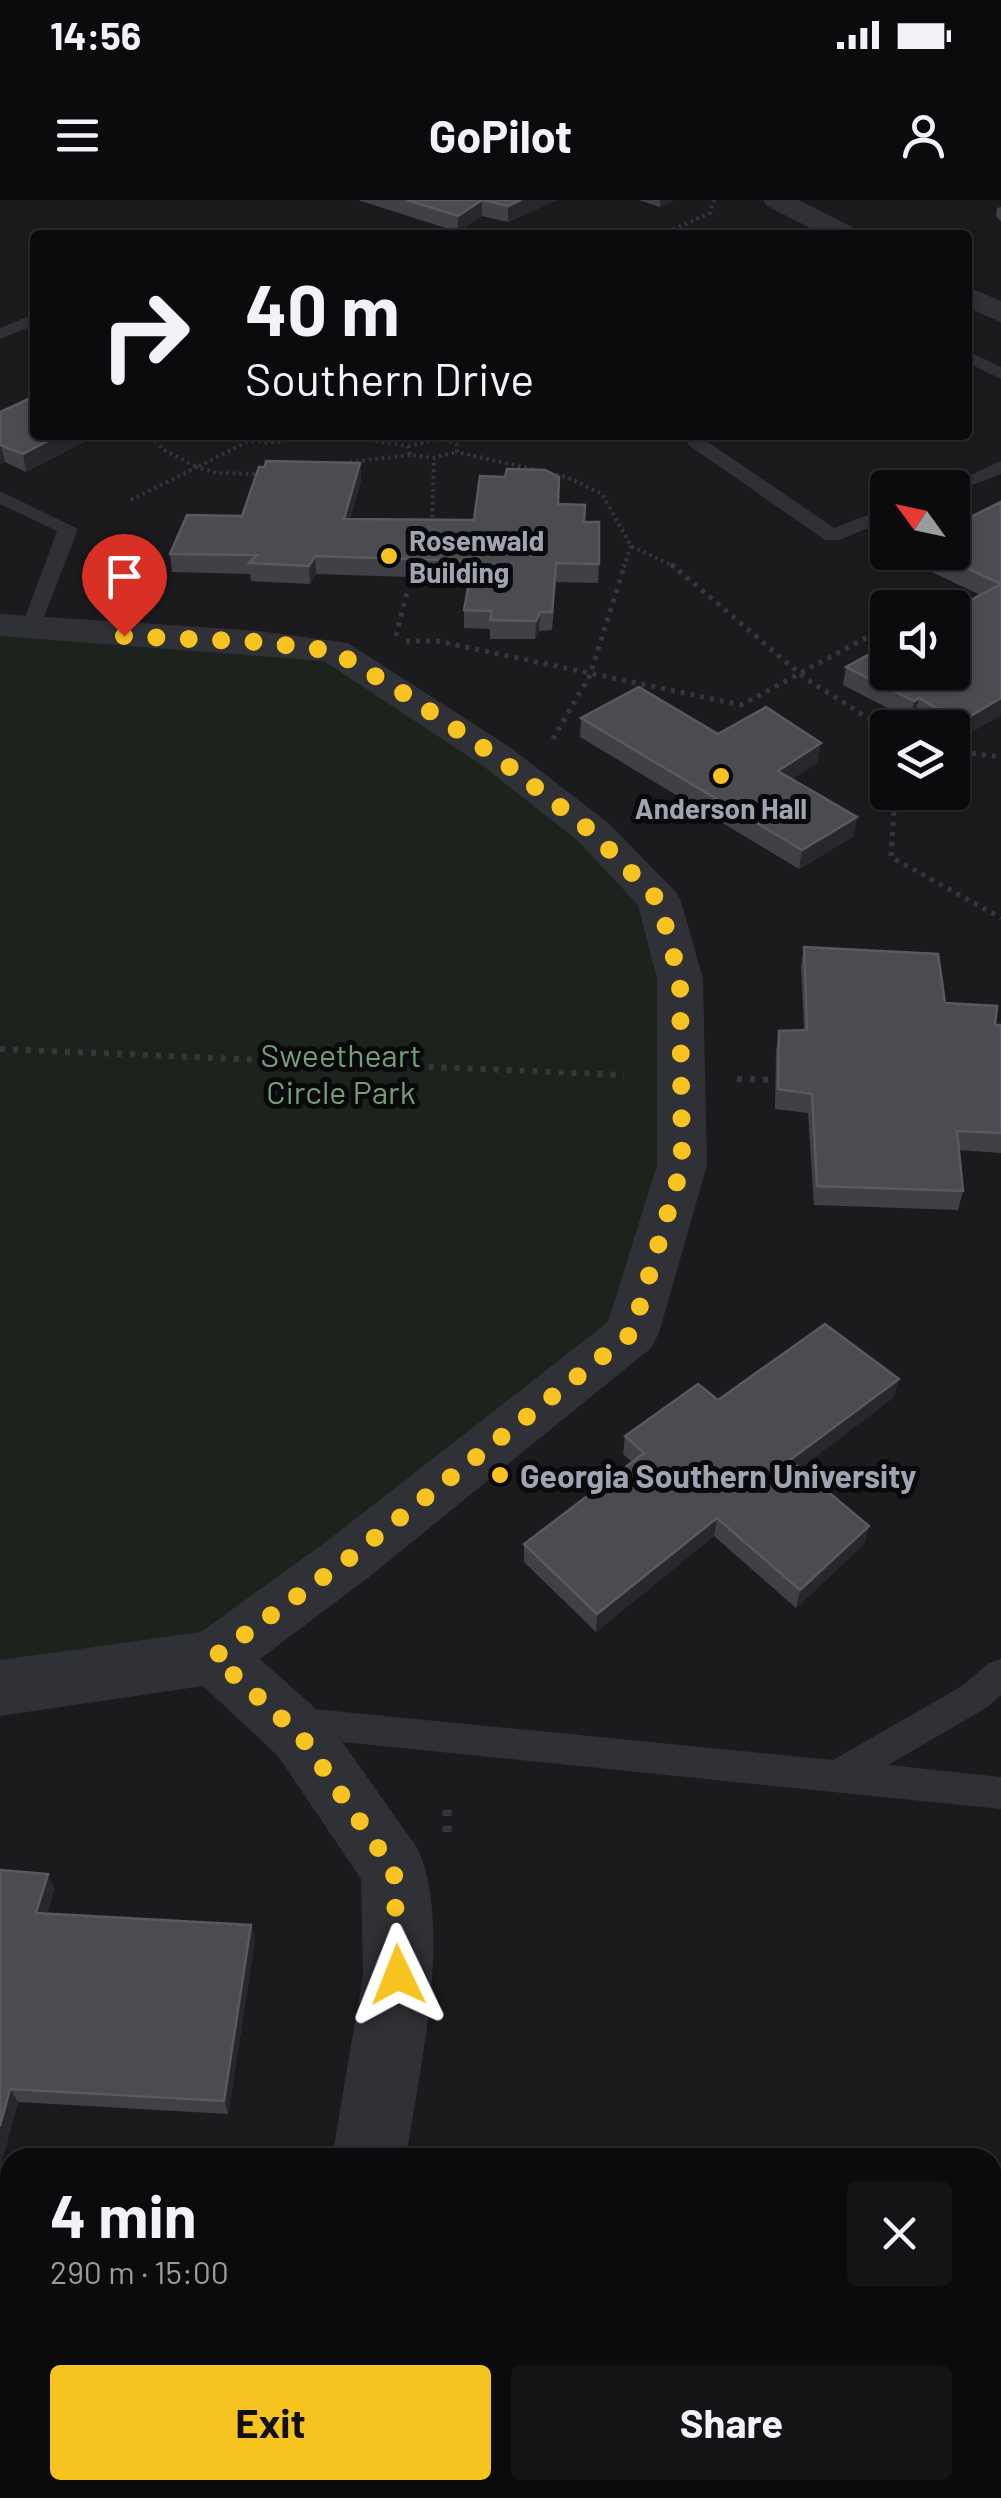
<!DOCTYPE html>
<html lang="en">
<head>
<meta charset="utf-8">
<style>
  body { margin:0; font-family:Barlow,sans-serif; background:#141416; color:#f1f3f6; height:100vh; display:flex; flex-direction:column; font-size:38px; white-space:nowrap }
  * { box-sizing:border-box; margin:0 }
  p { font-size:32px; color:#9a9b9d }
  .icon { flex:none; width:55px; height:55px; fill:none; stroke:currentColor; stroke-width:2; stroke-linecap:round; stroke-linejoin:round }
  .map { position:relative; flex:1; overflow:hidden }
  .details { position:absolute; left:0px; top:1948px; width:1002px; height:352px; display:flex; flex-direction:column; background:#0b0b0d; border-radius:30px 30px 0 0; box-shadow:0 2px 8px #0004,0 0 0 2px #2b2b2e }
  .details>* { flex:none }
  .banner { position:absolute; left:30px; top:30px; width:942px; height:210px; border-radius:10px; box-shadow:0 2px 8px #0004,0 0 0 2px #2b2b2e; background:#0b0b0d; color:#f1f3f6; overflow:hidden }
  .needle { width:65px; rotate:303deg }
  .controls { position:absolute; left:870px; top:270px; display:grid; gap:20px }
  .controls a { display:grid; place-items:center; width:100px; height:100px; border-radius:10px; background:#0b0b0d; box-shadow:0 2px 8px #0004,0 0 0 2px #2b2b2e; font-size:50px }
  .pin { position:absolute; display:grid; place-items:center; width:85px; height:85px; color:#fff; margin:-102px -42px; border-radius:50% 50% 50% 0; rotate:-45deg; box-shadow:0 0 10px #0007 }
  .pin .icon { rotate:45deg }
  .me { position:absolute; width:110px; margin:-55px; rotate:358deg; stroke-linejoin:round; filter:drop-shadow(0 0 8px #0008) }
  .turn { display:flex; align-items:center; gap:35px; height:210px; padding:0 50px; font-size:45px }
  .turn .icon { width:130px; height:130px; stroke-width:2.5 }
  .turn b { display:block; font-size:70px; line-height:85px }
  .round { display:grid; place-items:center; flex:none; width:105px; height:105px; border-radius:10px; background:#141416 }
  .summary { display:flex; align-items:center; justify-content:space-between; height:170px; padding:0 50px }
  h1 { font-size:60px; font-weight:700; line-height:75px }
  .button { display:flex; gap:20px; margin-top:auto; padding:20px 50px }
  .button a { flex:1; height:115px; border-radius:10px; background:#f7c320; color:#111; font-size:40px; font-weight:700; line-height:115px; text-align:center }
  .button a+a { background:#141416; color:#f1f3f6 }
  .status { display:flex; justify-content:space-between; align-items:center; height:70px; padding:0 50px; background:#0b0b0d; direction:ltr }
  .status svg { height:28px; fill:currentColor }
  header { display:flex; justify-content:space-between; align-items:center; height:130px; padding:0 50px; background:#0b0b0d; font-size:45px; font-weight:700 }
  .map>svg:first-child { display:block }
  .built { fill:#1b1b1e; fill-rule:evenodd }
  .green { fill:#1c231d }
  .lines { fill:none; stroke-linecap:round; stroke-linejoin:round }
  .path-far3 { stroke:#36373d; stroke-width:4; stroke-dasharray:2.5 4; stroke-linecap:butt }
  .path-far2 { stroke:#36373d; stroke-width:5; stroke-dasharray:4 6; stroke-linecap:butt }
  .path-far1 { stroke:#36373d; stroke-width:6; stroke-dasharray:5 8; stroke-linecap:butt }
  .path { stroke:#36373d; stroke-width:9; stroke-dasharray:6 10; stroke-linecap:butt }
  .service { fill:#303136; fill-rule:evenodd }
  .minor { fill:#303136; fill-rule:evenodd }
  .wall { fill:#404046 }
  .shaded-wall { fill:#28282c }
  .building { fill:#4b4b52; stroke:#585961; stroke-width:2.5 }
  .route { stroke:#f7c320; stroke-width:18; stroke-dasharray:0 32.4 }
  .poi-dot { fill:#f7c320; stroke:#0a0a0c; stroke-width:4 }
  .labels { text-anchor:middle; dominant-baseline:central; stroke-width:10; stroke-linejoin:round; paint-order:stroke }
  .far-poi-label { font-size:28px; font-weight:bold; fill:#a0a4b2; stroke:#0a0a0c; text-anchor:start }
  .park-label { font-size:32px; fill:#769e7c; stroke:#0a0a0c }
  .poi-label { font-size:32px; font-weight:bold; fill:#a0a4b2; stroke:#0a0a0c; text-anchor:start }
</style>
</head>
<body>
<div class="status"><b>14:56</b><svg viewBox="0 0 49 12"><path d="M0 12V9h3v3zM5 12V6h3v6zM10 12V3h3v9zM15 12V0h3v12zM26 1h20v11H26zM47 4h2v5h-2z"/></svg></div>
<header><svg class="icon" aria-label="menu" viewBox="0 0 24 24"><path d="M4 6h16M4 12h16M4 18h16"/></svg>GoPilot<svg class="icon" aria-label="person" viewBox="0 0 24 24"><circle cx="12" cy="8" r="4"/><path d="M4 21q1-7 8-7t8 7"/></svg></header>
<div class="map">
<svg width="1001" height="2298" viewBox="0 0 1001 2298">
  <rect width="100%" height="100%" fill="#0f0f11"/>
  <path class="built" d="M0,0h1001v2298h-1001zM35,35h933v200h-933zM888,288h64v64h-64zM888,408h64v64h-64zM888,528h64v64h-64zM10,1958h982v332h-982z"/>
  <polygon class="green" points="0,425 334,451 659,701 682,965 632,1133 215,1457 0,1488"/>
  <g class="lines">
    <g class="path-far3">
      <polyline points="661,35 710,13 714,0"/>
      <polyline points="152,235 162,249 197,267 247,242 280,242 292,235"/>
      <polyline points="337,235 408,246 410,255 433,258 457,252"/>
      <polyline points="438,235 457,245 457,252 567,277 602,294 631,346 675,367"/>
      <polyline points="408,246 443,239"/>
      <polyline points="343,263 410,255"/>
      <polyline points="131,300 197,267 216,273 261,274"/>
      <polyline points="432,324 434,260"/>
      <polyline points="624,367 631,346"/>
    </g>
    <g class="path-far2">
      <polyline points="671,364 805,478 888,531"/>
      <polyline points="396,436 408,388"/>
      <polyline points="406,441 437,441 741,505 888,426"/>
      <polyline points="553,539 590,475 625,364"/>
      <polyline points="952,551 1001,557"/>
      <polyline points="895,592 891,657 1001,718"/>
    </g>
    <g class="path-far1">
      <polyline points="0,849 624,875"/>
      <polyline points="737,879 775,880"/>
    </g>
    <g class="path">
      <polyline points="447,1610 447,1632"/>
      <polyline points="353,2298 354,2290"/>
    </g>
    <g class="service">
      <polygon points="35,114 35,125 0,139 0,128"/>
      <polygon points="968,151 1001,167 1001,179 968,163"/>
      <polygon points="694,235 716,235 708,242 834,328 888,307 888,320 839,340 825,340 690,246 687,242"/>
      <polygon points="1001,261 1001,274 952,293 952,288 942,288"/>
      <polygon points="0,291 78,329 39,430 32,432 22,426 57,331 0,304"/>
      <polygon points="1001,1459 1001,1495 986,1508 888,1565 1001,1577 1001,1609 293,1537 281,1533 276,1522 281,1511 293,1507 833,1560 962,1486 989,1463"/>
    </g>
    <g class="minor">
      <polygon points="763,0 799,0 856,29 860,35 824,35 767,6"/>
      <polygon points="968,87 1001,101 1001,122 968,108"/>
      <path d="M0,414l259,17 89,12 163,105 96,74 68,69 6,10 22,78 4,186 -48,168 -8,15 -282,229 -109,82 64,57 94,133c35,80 1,222 -12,309h-74l31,-183 -2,-96 -83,-123 -75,-70 -203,30v-56l201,-28 126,-91 281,-219 49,-157v-186l-19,-74 -61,-65 -94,-74 -159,-105 -324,-25z"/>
      <polygon points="226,2290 308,2290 305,2298 223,2298"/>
    </g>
  </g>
  <g class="wall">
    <polygon points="358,0 557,0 508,22 482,16 458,32"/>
    <polygon points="639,0 674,0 660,7"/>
    <polygon points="1001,7 1001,21 996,17 997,8"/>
    <polygon points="0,212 35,235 97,235 26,272 5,262 0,264"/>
    <polygon points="360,263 361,281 350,319 474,320 558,304 584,322 599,364 598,383 556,382 552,430 539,431 535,439 490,439 490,429 464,428 464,410 469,379 316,374 310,384 251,381 250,374 172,372 170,354 242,316"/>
    <polygon points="1001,302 1001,515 956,541 952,539 952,528 933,528 915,517 911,520 843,485 846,467 980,395 913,363 915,352 952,352"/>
    <polygon points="581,518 718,534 818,562 792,579 854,636 799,669 580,537"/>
    <polygon points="804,747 995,825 1001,825 1001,953 959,950 963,991 958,1010 814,1005 808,913 775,909 776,850 779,831 804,830 801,766"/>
    <polygon points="894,1197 800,1268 869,1326 864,1344 796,1408 714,1336 596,1432 524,1362 524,1344 632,1262 623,1254 625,1236 718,1200"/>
    <polygon points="0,1670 48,1674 54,1689 47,1714 251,1725 255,1740 228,1914 18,1902 0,1967"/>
  </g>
  <g class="shaded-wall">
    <polygon points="482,0 482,16 458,32 458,16"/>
    <polygon points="521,0 557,0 508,22 508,6"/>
    <polygon points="660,0 674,0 660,7"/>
    <polygon points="59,235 97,235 26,272 23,254"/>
    <polygon points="1,244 5,262 0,264 0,245"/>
    <polygon points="360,263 361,281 345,337 344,319"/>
    <polygon points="315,356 316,374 310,384 309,366"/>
    <polygon points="540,412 539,431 535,439 536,421"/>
    <polygon points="919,498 915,517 911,520 914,501"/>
    <polygon points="1001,498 1001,515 956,541 960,522"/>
    <polygon points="821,543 818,562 776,590 778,571"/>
    <polygon points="857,617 854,636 799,669 802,650"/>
    <polygon points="899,1179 894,1197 787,1278 790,1260"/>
    <polygon points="717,1318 714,1336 596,1432 597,1414"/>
    <polygon points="869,1326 864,1344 796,1408 800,1390"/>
    <polygon points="48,1674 54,1689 43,1728 36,1713"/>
    <polygon points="251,1725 255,1740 228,1914 224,1901"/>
    <polygon points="10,1889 18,1902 0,1967 0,1926"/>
  </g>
  <g class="building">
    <polygon points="407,0 482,0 458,16"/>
    <polygon points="483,0 521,0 508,6"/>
    <polygon points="35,196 35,235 59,235 23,254 0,245 0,212"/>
    <polygon points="266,261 360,263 344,319 474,320 480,276 505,277 507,269 545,270 559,277 558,304 585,305 584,322 599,322 599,364 556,363 552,412 540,412 536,421 490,420 492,411 464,410 473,361 315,356 309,366 249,363 257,355 170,354 187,315 242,316 259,267 265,267"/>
    <polygon points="1001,302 1001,498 960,522 919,498 914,501 846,467 888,444 888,472 952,472 952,410 1001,384 933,352 952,352 952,326"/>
    <polygon points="639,487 718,534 766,507 821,543 778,571 857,617 802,650 581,518"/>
    <polygon points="804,747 938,754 945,803 997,806 995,825 1001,825 1001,933 957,931 963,991 817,986 812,894 778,889 779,831 807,830"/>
    <polygon points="825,1124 899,1179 790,1260 869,1326 800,1390 717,1318 597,1414 524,1344 644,1253 625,1236 698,1184 718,1200"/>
    <polygon points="0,1670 48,1674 36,1713 251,1725 224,1901 10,1889 0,1926"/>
  </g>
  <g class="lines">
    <polyline class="route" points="124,436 259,442 334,451 400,491 497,557 592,632 659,701 680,780 682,965 632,1133 348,1359 214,1457 301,1536 394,1671 398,1775"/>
  </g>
  <g class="poi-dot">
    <circle cx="389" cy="356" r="10"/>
    <circle cx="721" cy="576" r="10"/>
    <circle cx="500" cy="1275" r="10"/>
  </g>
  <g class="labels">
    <g class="far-poi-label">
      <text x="409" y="340">Rosenwald<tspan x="409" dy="32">Building</tspan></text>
      <text x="721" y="608" text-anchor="middle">Anderson Hall</text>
    </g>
    <g class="park-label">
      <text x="341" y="854">Sweetheart<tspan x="341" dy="37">Circle Park</tspan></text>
    </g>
    <g class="poi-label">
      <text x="520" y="1275">Georgia Southern University</text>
    </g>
  </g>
</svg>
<div class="controls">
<a><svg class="needle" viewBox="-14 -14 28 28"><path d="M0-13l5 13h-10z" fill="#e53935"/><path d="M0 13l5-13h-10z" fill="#9a9b9d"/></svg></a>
<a><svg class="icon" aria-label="sound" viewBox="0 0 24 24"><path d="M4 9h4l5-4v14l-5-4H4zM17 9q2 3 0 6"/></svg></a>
<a><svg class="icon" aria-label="layers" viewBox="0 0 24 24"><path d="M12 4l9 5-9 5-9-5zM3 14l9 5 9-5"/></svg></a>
</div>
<div class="pin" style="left:124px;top:436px;background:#d93025"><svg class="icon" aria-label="arrive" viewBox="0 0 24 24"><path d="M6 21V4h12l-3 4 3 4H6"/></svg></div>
<svg class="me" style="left:398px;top:1775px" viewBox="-20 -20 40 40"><path d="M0-17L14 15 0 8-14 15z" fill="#f7c320" stroke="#fff" stroke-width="4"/></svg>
<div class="banner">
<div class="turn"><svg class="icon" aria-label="right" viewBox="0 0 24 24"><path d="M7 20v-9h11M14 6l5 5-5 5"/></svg><div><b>40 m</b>Southern Drive</div></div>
</div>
<section class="details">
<div class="summary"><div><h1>4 min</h1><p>290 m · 15:00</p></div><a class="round"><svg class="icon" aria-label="close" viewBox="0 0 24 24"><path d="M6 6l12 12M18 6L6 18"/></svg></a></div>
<div class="button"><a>Exit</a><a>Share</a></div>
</section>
</div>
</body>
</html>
